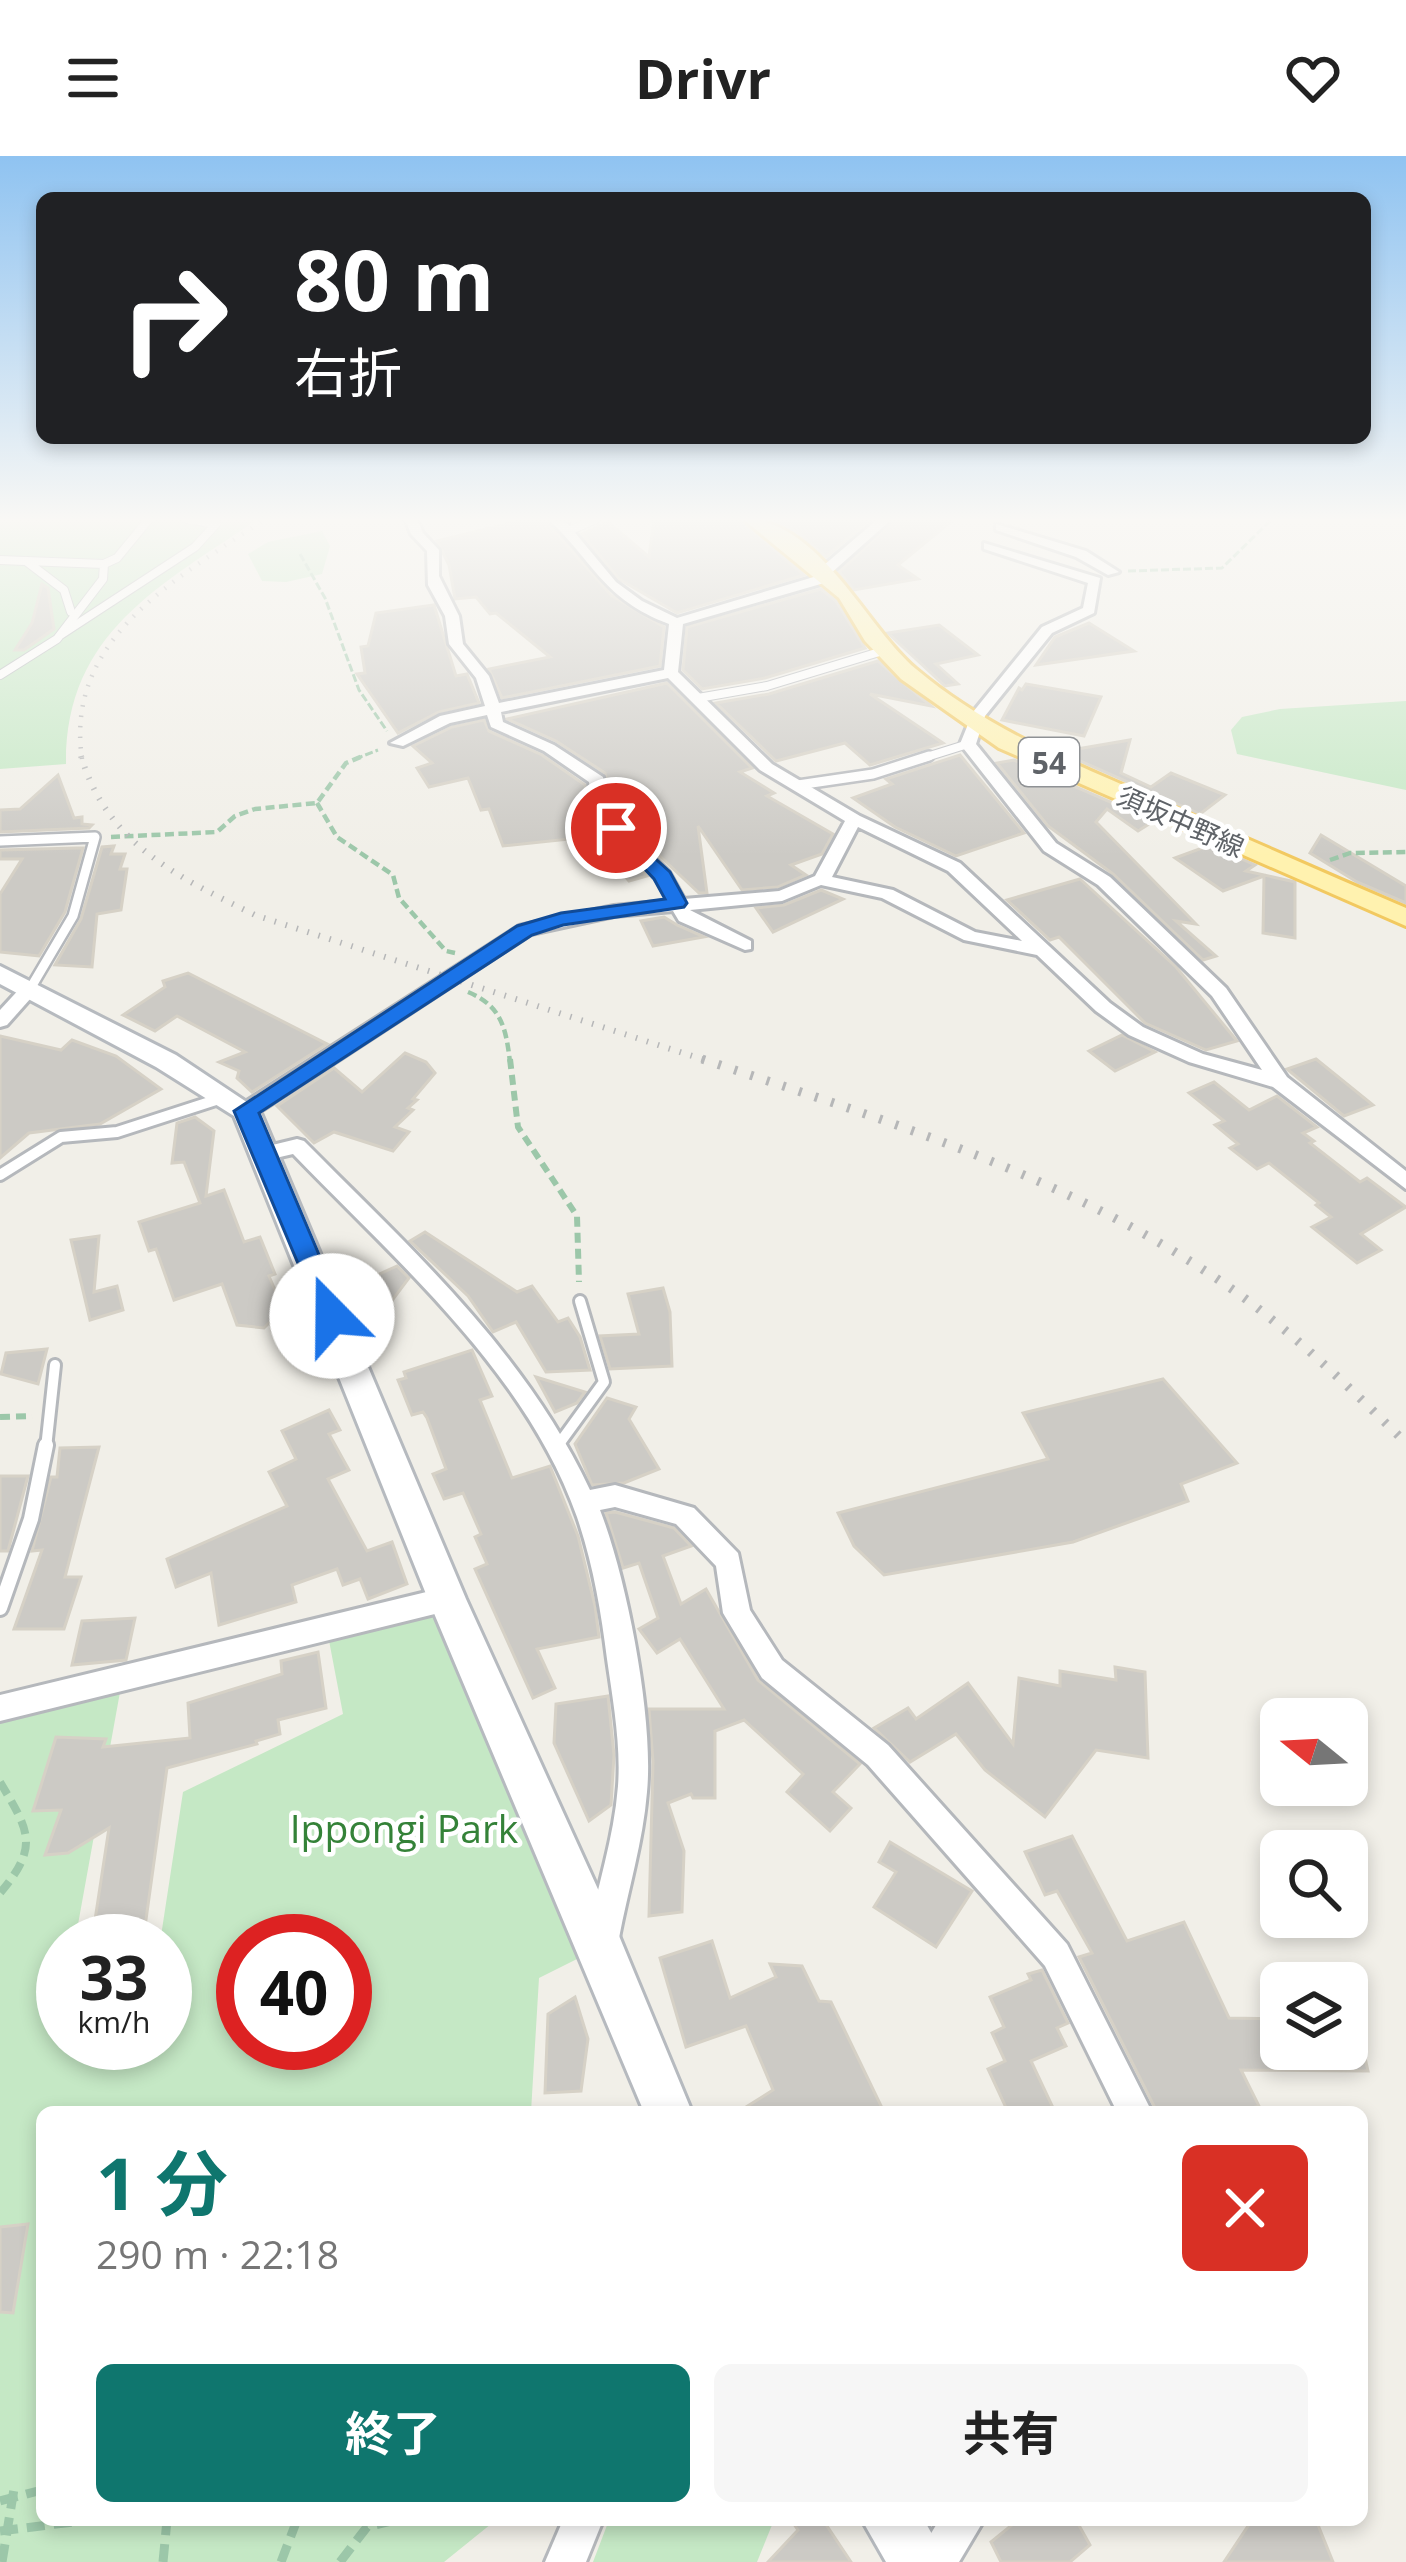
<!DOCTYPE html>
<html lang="ja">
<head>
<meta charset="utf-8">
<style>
  body { margin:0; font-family:"Open Sans","Noto Sans JP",sans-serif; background:#f6f6f6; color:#222; height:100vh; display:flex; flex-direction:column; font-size:45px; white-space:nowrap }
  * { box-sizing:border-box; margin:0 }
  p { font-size:39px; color:#767676 }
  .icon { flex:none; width:66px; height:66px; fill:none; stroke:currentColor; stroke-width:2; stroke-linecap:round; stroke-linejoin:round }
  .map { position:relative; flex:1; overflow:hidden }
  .sheet { position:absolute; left:36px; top:1950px; width:1332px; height:420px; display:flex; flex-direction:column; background:#fff; border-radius:18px; box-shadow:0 6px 18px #0003 }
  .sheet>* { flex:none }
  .banner { position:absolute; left:36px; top:36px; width:1335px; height:252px; border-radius:18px; box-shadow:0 6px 18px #0003; background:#202124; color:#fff; overflow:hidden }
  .needle { width:78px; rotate:288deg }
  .controls { position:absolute; left:1260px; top:1542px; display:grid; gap:24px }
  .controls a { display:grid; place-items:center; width:108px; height:108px; border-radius:18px; background:#fff; box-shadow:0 6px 18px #0003; font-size:60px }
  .speed { position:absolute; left:36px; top:1758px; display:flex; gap:24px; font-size:60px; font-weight:700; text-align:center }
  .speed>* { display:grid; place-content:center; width:156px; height:156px; border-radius:50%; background:#fff; box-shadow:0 6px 18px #0003; line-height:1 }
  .speed small { font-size:30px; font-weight:400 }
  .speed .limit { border:18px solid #d22; background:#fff; color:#111 }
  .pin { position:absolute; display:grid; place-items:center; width:102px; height:102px; color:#fff; margin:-51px; border:6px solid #fff; border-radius:50%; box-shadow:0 3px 12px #0007 }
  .me { position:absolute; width:132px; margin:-66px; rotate:338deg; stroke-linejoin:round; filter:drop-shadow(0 0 9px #0008) }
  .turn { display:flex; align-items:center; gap:42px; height:252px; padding:0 60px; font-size:54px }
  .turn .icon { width:156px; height:156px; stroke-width:2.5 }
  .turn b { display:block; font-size:84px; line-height:102px }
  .round { display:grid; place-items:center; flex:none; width:126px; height:126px; border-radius:18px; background:#f6f6f6 }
  .summary { display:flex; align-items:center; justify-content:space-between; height:204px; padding:0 60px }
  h1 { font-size:72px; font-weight:700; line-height:90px; color:#0f766e }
  .button { display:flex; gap:24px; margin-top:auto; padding:24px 60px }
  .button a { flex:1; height:138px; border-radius:18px; background:#0f766e; color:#fff; font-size:48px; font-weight:700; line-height:138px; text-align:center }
  .button a+a { background:#f6f6f6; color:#222 }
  header { display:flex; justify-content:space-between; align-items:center; height:156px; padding:0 60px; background:#fff; font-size:54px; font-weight:700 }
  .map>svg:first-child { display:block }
  .green { fill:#c5e8c5; fill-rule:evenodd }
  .building { fill:#cccac5; stroke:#d6d1c6; stroke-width:3 }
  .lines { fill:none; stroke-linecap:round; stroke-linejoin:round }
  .lane-far3-casing { stroke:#b5b8bc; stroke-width:10 }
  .lane-far2-casing { stroke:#b5b8bc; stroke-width:14 }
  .lane-far1-casing { stroke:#b5b8bc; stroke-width:16 }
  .lane-casing { stroke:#b5b8bc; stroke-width:20 }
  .street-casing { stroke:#b5b8bc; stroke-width:6 }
  .secondary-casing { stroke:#b6babf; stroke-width:6 }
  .primary-casing { stroke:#f2c960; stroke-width:6 }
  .path-far4 { stroke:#9cc7a9; stroke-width:3; stroke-dasharray:8 3; stroke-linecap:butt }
  .path-far3 { stroke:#9cc7a9; stroke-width:4.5; stroke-dasharray:9 4.5; stroke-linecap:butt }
  .path-far2 { stroke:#9cc7a9; stroke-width:6; stroke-dasharray:10 6; stroke-linecap:butt }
  .path-far1 { stroke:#9cc7a9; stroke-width:8; stroke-dasharray:14 8; stroke-linecap:butt }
  .path { stroke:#9cc7a9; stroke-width:9; stroke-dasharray:18 9; stroke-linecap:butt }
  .lane-far3 { stroke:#fff; stroke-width:8 }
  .lane-far2 { stroke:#fff; stroke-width:9 }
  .lane-far1 { stroke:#fff; stroke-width:10 }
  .lane { stroke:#fff; stroke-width:14 }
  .street { fill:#fff; fill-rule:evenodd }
  .secondary { fill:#fff; fill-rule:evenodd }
  .primary { fill:#fff2af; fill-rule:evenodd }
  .rail-far2 { stroke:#b6b7b8; stroke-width:4.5; stroke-dasharray:1.5 9; stroke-linecap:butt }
  .rail-far1 { stroke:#b6b7b8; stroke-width:6; stroke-dasharray:1.5 10; stroke-linecap:butt }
  .rail { stroke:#b6b7b8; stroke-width:9; stroke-dasharray:3 14; stroke-linecap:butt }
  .route { fill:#1a73e8; stroke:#114b97; stroke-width:3 }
  .labels { text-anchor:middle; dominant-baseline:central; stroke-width:9; stroke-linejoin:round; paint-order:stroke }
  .far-street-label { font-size:27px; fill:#5f6368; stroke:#fff }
  .shield { fill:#fff; stroke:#8f9295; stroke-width:3 }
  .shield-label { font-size:30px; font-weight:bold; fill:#5f6368 }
  .near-park-label { font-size:39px; fill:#348238; stroke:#fff }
</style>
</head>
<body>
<header><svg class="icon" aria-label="menu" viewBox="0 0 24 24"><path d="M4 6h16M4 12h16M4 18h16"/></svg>Drivr<svg class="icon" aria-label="heart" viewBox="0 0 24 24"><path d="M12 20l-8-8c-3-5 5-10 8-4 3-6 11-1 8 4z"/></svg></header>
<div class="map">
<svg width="1406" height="2406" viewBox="0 0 1406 2406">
  <rect width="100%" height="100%" fill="#f1efe8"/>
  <g class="green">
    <path d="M0,363h258c-96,66 -193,113 -192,245l-66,5z"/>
    <polygon points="322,375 330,390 322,418 286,426 262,425 248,398 268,386"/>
    <polygon points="1406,545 1406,634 1237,598 1231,574 1242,561 1280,553"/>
    <path d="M447,1443l154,348 -62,31 -8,134h-489v408h454l-52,42h-444v-854l122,-27 -47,260h-12v102h102v-102h-54l50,-5 22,-144 160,-78 -16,-84zM243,1785h102v102h-102z"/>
    <polygon points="609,2364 774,2364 757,2406 593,2406"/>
  </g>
  <g class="building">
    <polygon points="526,363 544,363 611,439 664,471 660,510 502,542 489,513 550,501 496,457 490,458 476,441 455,443 449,409 437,385"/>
    <polygon points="654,363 739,363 804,419 677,457 619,423 582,378 608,366 649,401"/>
    <polygon points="771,363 871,363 826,401 798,377"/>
    <polygon points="896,363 954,363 898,409 918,423 854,434 839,416"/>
    <polygon points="42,428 48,432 54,473 24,494 15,494 32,467"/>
    <polygon points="821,433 836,445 865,492 765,522 702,533 683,514 687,471"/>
    <polygon points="434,449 456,520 467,518 479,547 439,556 398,577 357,518 365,517 361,491 368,490 376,457"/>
    <polygon points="1089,467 1134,495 1036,509 1055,481"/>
    <polygon points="939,469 978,499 936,508 958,528 945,530 888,477"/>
    <polygon points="878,505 931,550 870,538 943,587 870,609 845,587 776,605 716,547 769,538"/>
    <polygon points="667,527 752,612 740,616 774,637 767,640 833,678 822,698 791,709 806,719 778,731 742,734 698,670 707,737 699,737 613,656 605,617 556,585 507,563"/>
    <polygon points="1026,528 1101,541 1084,580 1002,564 1019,532 1022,534"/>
    <polygon points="484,564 489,575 542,599 585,629 590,662 647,720 629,725 609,701 589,706 569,683 503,690 489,653 481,654 468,622 429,631 417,612 432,607 413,590 452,571"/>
    <polygon points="1130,584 1121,617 1151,631 1171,617 1225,639 1200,658 1060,596"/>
    <polygon points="960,599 1024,677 956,700 895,671 853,642 892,628 886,623"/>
    <polygon points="1014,604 1154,665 1138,675 1107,653 1096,666 1196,768 1176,765 1216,800 1203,804 1113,718 1048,670 997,607"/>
    <polygon points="58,619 74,662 82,661 82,668 92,669 89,672 0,676 0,654 20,653"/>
    <polygon points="1321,679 1406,730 1406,747 1357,726 1310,697"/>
    <polygon points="1210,689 1255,709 1246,715 1295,726 1295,782 1263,777 1264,720 1223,735 1175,702"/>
    <polygon points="114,690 111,698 125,698 120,713 127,713 121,754 97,758 92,811 55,809 81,763 102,691"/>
    <polygon points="77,692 83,692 65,756 39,800 0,796 0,738 22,703 0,703 0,694"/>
    <polygon points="1080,723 1176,811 1237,885 1206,894 1145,867 1059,781 1050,784 1007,744"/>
    <polygon points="821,734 843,743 773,776 756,752 784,749"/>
    <polygon points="664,761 677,769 704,781 653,790 641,765"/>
    <polygon points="188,817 327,888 252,936 237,922 239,915 219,906 245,896 177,860 155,875 123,859 165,831 163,825"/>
    <polygon points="1122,879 1155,896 1115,915 1089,895"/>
    <polygon points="0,880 61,894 72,884 116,900 161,933 100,968 29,977 0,1002"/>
    <polygon points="405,897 426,906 435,917 413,943 417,944 408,952 413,954 395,971 409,976 393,995 334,976 314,987 277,950 334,912 362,936"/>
    <polygon points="1316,903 1373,949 1344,960 1287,913"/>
    <polygon points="1214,926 1249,954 1277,940 1317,971 1303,977 1314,985 1310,987 1360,1026 1367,1022 1406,1051 1361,1078 1381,1094 1357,1107 1312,1071 1331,1061 1316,1049 1319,1047 1269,1007 1257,1013 1230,992 1238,988 1215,969 1224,965 1189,937"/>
    <polygon points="195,961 214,975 206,1040 224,1034 244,1086 260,1081 275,1118 269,1120 283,1153 264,1172 237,1169 222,1128 174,1144 156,1093 149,1095 139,1066 200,1047 184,1006 172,1007 177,967"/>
    <polygon points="425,1076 517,1136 532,1130 558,1166 568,1162 580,1181 590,1214 546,1216 516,1166 493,1176 468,1140 410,1085"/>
    <polygon points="99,1080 94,1136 117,1130 123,1154 90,1164 71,1084"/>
    <polygon points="397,1110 409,1122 382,1158 369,1156 351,1131"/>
    <polygon points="663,1132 670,1156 672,1210 610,1213 600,1180 639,1178 628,1138"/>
    <polygon points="47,1193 38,1228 1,1218 6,1197"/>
    <polygon points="472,1194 492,1240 480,1244 512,1322 550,1310 578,1380 595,1450 599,1481 537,1493 555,1532 533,1542 475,1413 487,1408 475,1381 481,1378 463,1337 444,1343 433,1318 446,1313 427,1262 423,1256 412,1259 398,1224 406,1222 404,1216"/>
    <polygon points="536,1221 585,1236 577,1247 555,1256"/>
    <polygon points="1163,1223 1237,1307 1181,1328 1188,1345 1073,1386 884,1419 854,1390 838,1357 1048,1303 1023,1257"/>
    <polygon points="607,1242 636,1251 629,1263 659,1313 624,1327 592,1329 575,1288"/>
    <polygon points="329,1254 340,1274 329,1278 349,1314 328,1323 367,1395 392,1386 407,1428 368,1443 360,1423 343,1429 337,1413 292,1429 296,1446 219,1469 211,1417 176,1431 167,1403 287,1350 269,1316 296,1303 282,1275"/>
    <polygon points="99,1291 65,1421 81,1421 64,1473 14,1473 42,1394 32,1395 51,1321 57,1321 60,1292"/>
    <polygon points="0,1320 28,1320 8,1395 0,1395"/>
    <polygon points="615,1356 674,1372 691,1390 663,1400 681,1448 706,1433 758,1524 860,1608 833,1636 851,1652 830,1675 787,1636 803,1618 744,1564 715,1575 715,1642 693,1642 691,1638 668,1647 684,1695 682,1756 649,1760 653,1606 649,1553 724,1553 680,1483 657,1497 639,1473 658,1462 639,1407 623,1412 606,1357"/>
    <polygon points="135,1462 126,1504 72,1509 82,1465"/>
    <polygon points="318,1496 326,1552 278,1564 280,1578 256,1585 257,1588 167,1612 145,1771 93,1777 109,1672 68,1697 45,1699 61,1654 33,1655 56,1581 106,1583 103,1591 190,1582 188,1547 282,1518 281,1505"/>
    <polygon points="1115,1511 1145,1516 1148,1602 1096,1594 1045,1661 985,1614 956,1578 910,1606 874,1572 908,1552 916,1563 968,1527 1013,1588 1019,1522 1060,1530 1060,1515 1116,1524"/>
    <polygon points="608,1540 614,1599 611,1649 589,1665 554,1587 556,1548"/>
    <polygon points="1072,1680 1127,1785 1184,1766 1229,1862 1281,1863 1281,1893 1363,1893 1368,1915 1241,1914 1259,1950 1240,1956 1157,1956 1079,1801 1092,1797 1057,1735 1045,1739 1025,1696"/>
    <polygon points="890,1686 972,1735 936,1791 874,1751 896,1716 879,1706"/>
    <polygon points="712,1785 730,1842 776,1821 770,1808 802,1810 819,1845 831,1846 884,1956 738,1956 773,1934 746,1870 686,1891 660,1802"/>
    <polygon points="1042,1814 1068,1867 1057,1872 1066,1890 1031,1905 1055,1956 1008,1956 988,1913 1005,1905 992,1877 1004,1871 990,1841 1031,1824 1028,1818"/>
    <polygon points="575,1841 588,1883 581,1935 545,1937 548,1858"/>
    <polygon points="28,2068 13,2157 0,2156 0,2071"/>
    <polygon points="791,2364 823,2364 851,2406 768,2406 798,2374"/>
    <polygon points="1018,2364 1076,2364 1090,2389 1070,2406 1001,2406 991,2386"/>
    <polygon points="1252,2364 1316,2364 1333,2406 1224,2406"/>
  </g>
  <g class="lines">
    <g class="lane-far3-casing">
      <g id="lane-far3">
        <polyline points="571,374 596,363"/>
        <polyline points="0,404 104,408 103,423 57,483 0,519"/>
        <polyline points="26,405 64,434 71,456"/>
        <polyline points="104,408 117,402 149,363"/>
        <polyline points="62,478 195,391 216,368 187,363"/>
        <polyline points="698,542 767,530 886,494"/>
        <polyline points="920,603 968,588"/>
      </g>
    </g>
    <g class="lane-far2-casing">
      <g id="lane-far2">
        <polyline points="798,629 873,618 929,600"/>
        <polyline points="0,685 95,681 73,760 30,833"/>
      </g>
    </g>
    <g class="lane-far1-casing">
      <g id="lane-far1">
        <polyline points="0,1019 61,981 117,976 222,942"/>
        <polyline points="559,1288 604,1226 580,1145"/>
        <polyline points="46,1292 55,1209"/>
      </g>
    </g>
    <g class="lane-casing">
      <polyline id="lane" points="0,1452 31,1363 46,1289"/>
    </g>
    <g class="street-casing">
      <g id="street">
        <path d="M405,363h12l6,14 16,17v26l20,40 4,28 26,32 10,27 165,-33 5,-46c-66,-25 -75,-62 -121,-105l19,4 49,59 26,19 35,17 140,-42v-5l61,-52h14l-63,56 2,6 -148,43 -5,48 94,92 88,52 100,47 150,140 33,24 60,27 59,16 -50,-74 -114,-111 -54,-34 -84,-107 13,-32 69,-85 41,-19 5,-25 -104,-34v-6l116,35 -6,35 -42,20 -67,83 -9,28 80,99 54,34 116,111 61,89 119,94v18l-133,-102 -84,-25 -60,-27 -33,-24 -59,-56 -73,-15 -82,-42 -61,-13 -39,16 -92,9 61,31v8l-6,1 -66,-29 -6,-10 -59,5 -83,18 -278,182h-14l-3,-5 3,-5 280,-180 95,-20 54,-5 -12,-23 -63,-63 -4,-33 -45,-31 -53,-24 -4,-12 -37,8 -47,23 -13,-3 50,-27 45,-10 -9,-28 -27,-34 -4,-28 -17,-31 -1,-34 -16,-17zM668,522l92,92 85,51 -30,55 -36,15 -95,8 -15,-27 -60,-58 -6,-37 -49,-32 -51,-23 -2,-10zM858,671l90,44 74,70 -47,-9 -82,-42 -61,-13z"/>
        <polygon points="996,368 1086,395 1119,416 1108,419 1076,401 996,374"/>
        <polygon points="30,827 39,833 7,869 0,871 0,854 23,829"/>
        <path d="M297,983l7,2c107,108 221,210 286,349l25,-5 79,23 44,45 12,57 32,50 106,85 179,199 85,168h-35l-72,-146 -177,-201 -106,-87 -39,-65 -7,-47 -40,-42 -61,-17 -15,3c27,69 54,209 47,282 -4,50 -19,98 -28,146l-5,11 -11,5 -11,-5 -5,-11c10,-50 27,-100 31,-152 3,-41 -5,-85 -11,-127 -6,-48 -14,-95 -30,-142 -51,-145 -180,-255 -284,-363l-26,6 -11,-7 4,-5z"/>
        <polygon points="447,1431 457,1435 461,1443 457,1451 447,1455 0,1565 0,1539"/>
        <polygon points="563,2364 603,2364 586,2406 545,2406"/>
        <polygon points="939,2364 984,2364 959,2406 914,2406"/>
      </g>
    </g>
    <g class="secondary-casing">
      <g id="secondary">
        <polygon points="0,810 176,899 260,955 466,1443 617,1775 692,1956 644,1956 428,1443 234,960 156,911 0,828"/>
        <polygon points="862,2364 924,2364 948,2406 886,2406"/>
      </g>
    </g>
    <g class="primary-casing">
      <path id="primary" d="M743,363c76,0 122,107 173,150 71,60 155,93 239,130 84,36 167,73 251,109v18l-407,-178 -98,-69 -36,-38 -26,-43z"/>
    </g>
    <g class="path-far4">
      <polyline points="300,398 325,442 359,534 387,575"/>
      <polyline points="1128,415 1222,412 1272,363"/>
      <polyline points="355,603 378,594"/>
    </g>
    <g class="path-far3">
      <polyline points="317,647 337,681 393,719 399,742 446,795 455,797"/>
      <polyline points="111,681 217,676 235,660 255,653 317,647 346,607 363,600"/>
      <polyline points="1330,704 1350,697 1406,696"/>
      <path d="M468,836c34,14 38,37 42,70"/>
    </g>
    <g class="path-far2">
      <polyline points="510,903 518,971 577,1060 579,1126"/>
      <polyline points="0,1261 32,1260"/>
    </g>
    <path class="path-far1" d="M0,1626c29,49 40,64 0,111"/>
    <g class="path">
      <polyline points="0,2345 42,2334"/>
      <polyline points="0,2375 89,2364"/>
      <polyline points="2,2406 14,2333"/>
      <polyline points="163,2406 167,2364"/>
      <polyline points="281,2406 297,2364"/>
      <polyline points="340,2406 367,2371 396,2364"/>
    </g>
    <use href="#lane-far3" class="lane-far3"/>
    <use href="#lane-far2" class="lane-far2"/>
    <use href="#lane-far1" class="lane-far1"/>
    <use href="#lane" class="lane"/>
    <use href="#street" class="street"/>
    <use href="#secondary" class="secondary"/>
    <use href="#primary" class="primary"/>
    <path class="rail-far2" d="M82,603c-18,-122 97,-181 183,-240"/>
    <path class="rail-far1" d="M81,600c26,88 97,121 174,159l456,147"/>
    <path class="rail" d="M702,903c185,62 374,119 534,233 61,44 116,98 170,151"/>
  </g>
  <linearGradient id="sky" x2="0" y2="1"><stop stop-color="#8fc3f1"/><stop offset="0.52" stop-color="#f9f8f5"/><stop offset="1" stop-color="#f9f8f5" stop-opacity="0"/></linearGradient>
  <rect width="1406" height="700" fill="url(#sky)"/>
  <polygon class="route" points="616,667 670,716 687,747 684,751 563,769 532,779 259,957 345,1160 342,1167 323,1167 234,955 517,770 561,757 665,743 654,723 606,672"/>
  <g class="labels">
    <g class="far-street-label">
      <text transform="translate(1181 665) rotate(24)">須坂中野線</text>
    </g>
    <rect class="shield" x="1019" y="582" width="60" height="48" rx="9"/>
    <g class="shield-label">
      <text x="1049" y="606">54</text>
    </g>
    <g class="near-park-label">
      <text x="404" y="1671">Ippongi Park</text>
    </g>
  </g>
</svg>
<div class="controls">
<a><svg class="needle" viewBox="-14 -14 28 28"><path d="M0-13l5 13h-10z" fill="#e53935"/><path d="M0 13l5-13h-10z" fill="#767676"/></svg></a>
<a><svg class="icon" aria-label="search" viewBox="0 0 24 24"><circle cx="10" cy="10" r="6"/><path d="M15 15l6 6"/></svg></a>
<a><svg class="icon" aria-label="layers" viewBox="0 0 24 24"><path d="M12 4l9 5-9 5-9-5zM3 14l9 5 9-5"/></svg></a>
</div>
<div class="speed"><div>33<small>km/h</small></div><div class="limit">40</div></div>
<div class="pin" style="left:616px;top:672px;background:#d93025"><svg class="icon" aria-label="arrive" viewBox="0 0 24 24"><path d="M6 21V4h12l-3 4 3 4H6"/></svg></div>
<svg class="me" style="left:332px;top:1160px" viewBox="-20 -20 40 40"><circle r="19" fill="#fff"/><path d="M0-13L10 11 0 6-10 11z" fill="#1a73e8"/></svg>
<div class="banner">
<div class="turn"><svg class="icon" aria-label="right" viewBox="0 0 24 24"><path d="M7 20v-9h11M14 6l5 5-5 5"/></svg><div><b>80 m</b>右折</div></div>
</div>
<section class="sheet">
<div class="summary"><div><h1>1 分</h1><p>290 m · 22:18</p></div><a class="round" style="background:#d93025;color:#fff"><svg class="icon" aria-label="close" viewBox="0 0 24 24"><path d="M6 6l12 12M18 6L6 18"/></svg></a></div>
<div class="button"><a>終了</a><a>共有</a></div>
</section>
</div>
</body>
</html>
